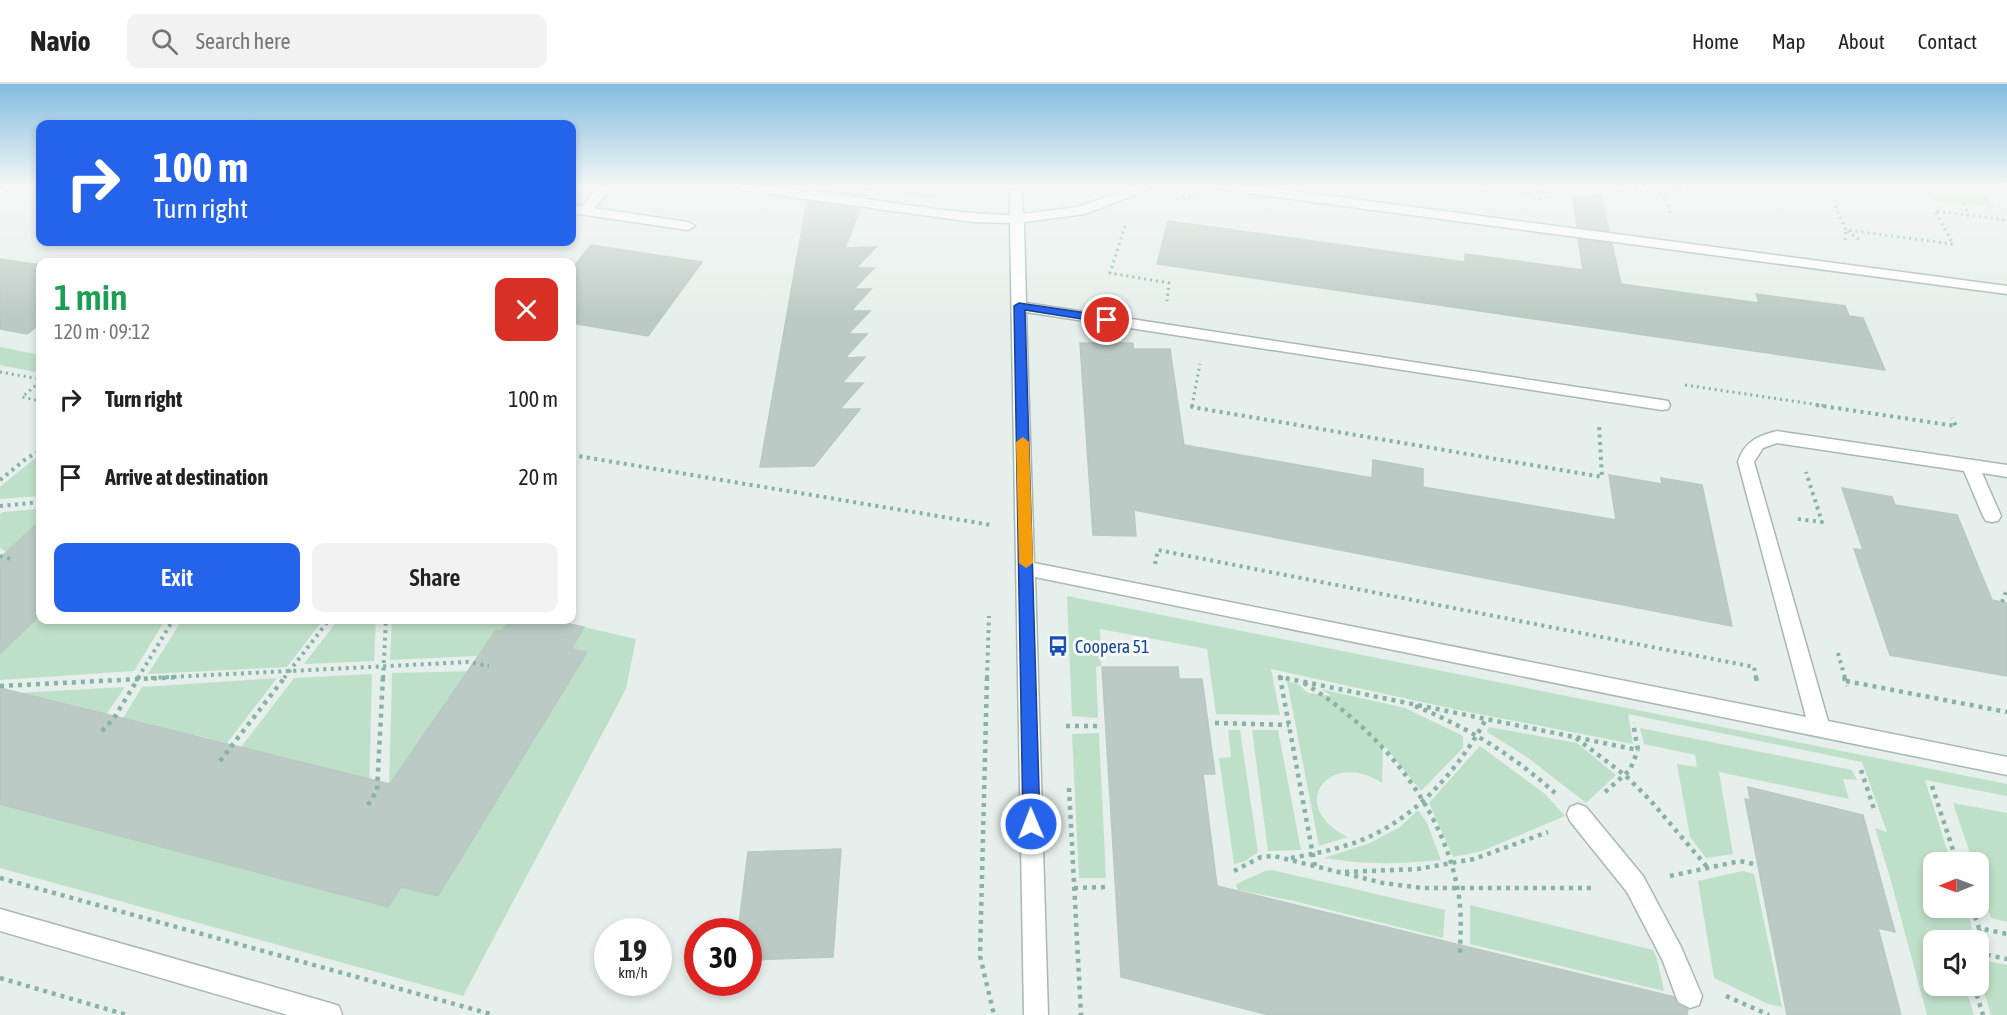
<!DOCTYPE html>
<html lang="en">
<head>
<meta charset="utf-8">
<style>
  body { margin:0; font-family:"Asap Condensed",sans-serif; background:#f2f2f2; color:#222; height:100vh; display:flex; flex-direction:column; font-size:22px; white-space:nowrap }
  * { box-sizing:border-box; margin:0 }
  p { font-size:20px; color:#767676 }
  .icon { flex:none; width:33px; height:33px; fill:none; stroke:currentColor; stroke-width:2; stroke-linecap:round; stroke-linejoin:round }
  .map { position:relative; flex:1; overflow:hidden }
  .panel { position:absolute; left:36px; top:174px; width:540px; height:366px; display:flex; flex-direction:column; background:#fff; border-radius:12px; box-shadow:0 3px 9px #0003 }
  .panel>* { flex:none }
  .hud { position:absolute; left:36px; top:36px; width:540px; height:126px; border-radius:12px; box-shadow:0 3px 9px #0003; background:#2563eb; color:#fff; overflow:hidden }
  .needle { width:39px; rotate:269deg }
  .controls { position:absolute; left:1923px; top:768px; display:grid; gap:12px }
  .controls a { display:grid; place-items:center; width:66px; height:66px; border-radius:12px; background:#fff; box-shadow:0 3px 9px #0003; font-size:30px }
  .speed { position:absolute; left:594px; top:834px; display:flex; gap:12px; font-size:30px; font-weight:700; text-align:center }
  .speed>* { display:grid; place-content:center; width:78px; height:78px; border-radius:50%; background:#fff; box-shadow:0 3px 9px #0003; line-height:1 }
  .speed small { font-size:15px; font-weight:400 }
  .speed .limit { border:9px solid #d22; background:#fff; color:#111 }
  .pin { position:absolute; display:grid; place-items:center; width:51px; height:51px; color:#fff; margin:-26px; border:3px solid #fff; border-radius:50%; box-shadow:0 2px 6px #0007 }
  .me { position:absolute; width:66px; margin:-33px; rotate:359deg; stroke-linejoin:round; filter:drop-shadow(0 0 4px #0008) }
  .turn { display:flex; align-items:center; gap:21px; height:126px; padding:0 18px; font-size:27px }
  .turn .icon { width:78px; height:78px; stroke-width:2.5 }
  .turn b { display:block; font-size:42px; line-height:51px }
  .round { display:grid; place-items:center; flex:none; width:63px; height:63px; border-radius:12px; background:#f2f2f2 }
  .head { display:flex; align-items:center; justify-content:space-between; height:102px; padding:0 18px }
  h1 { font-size:36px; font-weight:600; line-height:45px; color:#1e9e55 }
  .action { display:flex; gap:12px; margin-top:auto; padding:12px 18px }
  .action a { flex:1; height:69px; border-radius:12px; background:#2563eb; color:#fff; font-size:24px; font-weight:600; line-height:69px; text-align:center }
  .action a+a { background:#f2f2f2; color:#222 }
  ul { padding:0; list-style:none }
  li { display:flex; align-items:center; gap:18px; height:78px; padding:0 18px }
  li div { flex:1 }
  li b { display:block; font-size:22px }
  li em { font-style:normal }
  header { display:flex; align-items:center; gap:36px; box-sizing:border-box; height:84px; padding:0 30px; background:#fff; border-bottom:2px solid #e0e0e0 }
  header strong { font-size:28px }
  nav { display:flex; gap:33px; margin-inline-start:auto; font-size:21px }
  .search { width:420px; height:54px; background:#f2f2f2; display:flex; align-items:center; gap:15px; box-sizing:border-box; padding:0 21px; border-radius:12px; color:#767676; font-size:22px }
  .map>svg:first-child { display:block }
  .built { fill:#d4dfda }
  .green { fill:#bfe0c8 }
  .building { fill:#bbcac4; stroke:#b8c9c2; stroke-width:1.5 }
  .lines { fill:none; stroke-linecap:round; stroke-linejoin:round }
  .minor-casing { stroke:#a8b8b2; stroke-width:3 }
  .path-far2 { stroke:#86b3a5; stroke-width:3; stroke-dasharray:2 4; stroke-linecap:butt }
  .path-far1 { stroke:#86b3a5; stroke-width:4; stroke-dasharray:3 4.5; stroke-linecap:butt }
  .path { stroke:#86b3a5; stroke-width:4.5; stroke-dasharray:4 5; stroke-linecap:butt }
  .minor { fill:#fff; fill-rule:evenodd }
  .route { fill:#2563eb; stroke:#184099; stroke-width:1.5 }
  .slow { fill:#f59e0b }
  .labels { text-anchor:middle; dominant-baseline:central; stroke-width:6; stroke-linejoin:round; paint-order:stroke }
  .transit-label { font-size:18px; fill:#164399; stroke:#f7fbf9; text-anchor:start }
</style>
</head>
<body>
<header>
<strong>Navio</strong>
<div class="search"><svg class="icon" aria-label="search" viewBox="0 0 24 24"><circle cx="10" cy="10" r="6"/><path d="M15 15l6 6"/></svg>Search here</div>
<nav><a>Home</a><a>Map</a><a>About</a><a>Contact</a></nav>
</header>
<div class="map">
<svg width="2007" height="931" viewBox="0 0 2007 931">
  <rect width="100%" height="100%" fill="#e6efeb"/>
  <polygon class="built" points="835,102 974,102 941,116"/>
  <g class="green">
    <polygon points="1456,102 1530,102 1532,112"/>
    <polygon points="1924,102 1981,102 1994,124 1932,116"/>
    <polygon points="0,263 40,271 40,289 0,281"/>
    <polygon points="40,370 40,412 0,415 0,403"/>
    <polygon points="40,425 40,443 38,446 31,445 6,468 0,464 0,430 3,428"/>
    <polygon points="1067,512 2007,700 2007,712 1925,696 1951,778 1934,778 1934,824 1966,824 1976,856 1950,851 1951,856 1934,856 1934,902 1965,902 1974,931 1927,931 1891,797 1875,744 1887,748 1862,678 1628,630 1633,660 1463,627 1271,585 1280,631 1216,630 1207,565 1100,545 1101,582 1096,583 1098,634 1072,632"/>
    <polygon points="40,531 40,536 165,536 134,587 0,596 0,560 8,562"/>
    <polygon points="182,536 323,536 287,583 148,590"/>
    <polygon points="338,536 376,536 374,577 304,580"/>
    <polygon points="392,536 510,536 502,547 496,546 477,572 390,576"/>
    <polygon points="584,543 636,555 626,605 463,912 0,784 0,720 246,785 260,767 388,823 401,803 438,812 586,568 571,565"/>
    <polygon points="477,587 457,617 448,615 415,664 389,709 392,589"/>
    <polygon points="372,590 369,711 327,684 275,671 268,680 235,671 294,594"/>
    <polygon points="277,594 227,659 196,651 190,658 148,648 153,641 123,634 142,603"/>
    <path d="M1287,597l11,3 10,9 23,3 -10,-7 84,19 58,28v12l-42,43 -38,-47 -1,39c-53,-35 -97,24 -34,54l-29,9z"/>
    <polygon points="125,603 101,638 76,622 29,611 17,624 0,610"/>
    <polygon points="1489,643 1577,659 1616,691 1586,719 1527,673 1487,648"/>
    <polygon points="1640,644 1852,686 1857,696 1843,695 1849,715 1719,688 1733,770 1706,774 1690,753 1677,680 1697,683 1695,671 1644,660"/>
    <polygon points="1228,646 1240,646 1258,768 1245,777 1234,780 1219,674 1231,673"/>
    <polygon points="1252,646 1278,646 1301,766 1268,767"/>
    <polygon points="1099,649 1106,794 1079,794 1072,650"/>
    <polygon points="1480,662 1545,710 1565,732 1482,767 1453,773 1429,719"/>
    <polygon points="1953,719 2007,729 2007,838 1991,834 1979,796 1978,778 1973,778"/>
    <path d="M1418,726l9,13 14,37c-43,4 -73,5 -117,-2l46,-15 30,-16z"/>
    <polygon points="1272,786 1445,826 1443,854 1294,817 1238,806 1236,800 1265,787"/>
    <polygon points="1743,787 1754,790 1782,923 1768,920 1714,894 1698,797"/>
    <polygon points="1470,821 1653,866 1657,875 1664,907 1470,860"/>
    <polygon points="1979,875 2007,881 2007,931 1991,931 1979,890"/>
  </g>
  <g class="building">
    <polygon points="810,102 869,102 865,112 809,105"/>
    <polygon points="1601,110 1609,147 1577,142 1573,115"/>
    <polygon points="807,117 860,125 845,164 876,163 856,184 874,184 854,205 871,205 851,227 870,227 848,250 867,250 845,274 865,273 842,299 863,299 840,325 860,325 814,382 760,383"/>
    <polygon points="1168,137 1465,178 1465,170 1583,186 1578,155 1612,160 1621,200 1759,219 1756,210 1845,222 1849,232 1863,234 1885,286 1157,180"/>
    <polygon points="591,161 702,178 648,252 572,239 572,185"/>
    <polygon points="0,175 40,181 40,240 27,250 0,245"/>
    <polygon points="1080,259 1133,259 1133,265 1170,265 1184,361 1372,394 1373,376 1423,385 1423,403 1616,436 1609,391 1662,400 1661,394 1702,401 1732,542 1134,426 1136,452 1093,451"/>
    <polygon points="1842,404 1892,413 1895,421 1957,431 1992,516 2007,519 2007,592 1890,571 1854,465 1863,466"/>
    <polygon points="40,437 40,531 0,570 0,474"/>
    <polygon points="510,536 550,536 584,543 571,565 587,568 438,812 401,803 388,823 0,720 0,604 390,700 496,546 502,547"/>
    <polygon points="1102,583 1178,583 1179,595 1202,595 1215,690 1203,690 1217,802 1674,913 1677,920 1688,925 1687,931 1269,931 1121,893"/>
    <polygon points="1748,703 1863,731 1895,848 1878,844 1901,931 1787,931 1745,715 1750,716"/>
    <polygon points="841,765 833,873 748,876 748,848 738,848 748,768"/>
  </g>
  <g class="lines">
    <g class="minor-casing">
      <g id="minor">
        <polygon points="0,102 18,102 0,109"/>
        <polygon points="600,102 613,102 594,124 688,138 695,142 688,146 572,129 572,121 582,122"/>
        <path d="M735,102c92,0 183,27 275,29v-29h12l1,28 55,-7 59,-21h20l-72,28 -61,8 2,81 636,97 6,1 2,4 -2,4 -6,1 -636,-98 8,251 772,154 -68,-255c6,-20 19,-26 39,-31l230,34v12l-25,-4 19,43 -3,5 -6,1 -6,-1 -3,-5 -19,-45 -187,-28 -14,5 -9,14 74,259 179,36v18l-972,-198 13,438h-24l-14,-792 -37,-1 -232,-32z"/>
        <polygon points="1217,102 1255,102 2007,202 2007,210 1223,106"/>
        <polygon points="1578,720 1586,723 1643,792 1681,863 1702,912 1699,921 1690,924 1678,918 1663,877 1627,808 1570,737 1567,730 1570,723"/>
        <polygon points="0,825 330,919 339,922 342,931 288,931 0,847"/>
      </g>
    </g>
    <g class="path-far2">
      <polyline points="1537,102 1539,116"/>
      <polyline points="1605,102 1665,110 1671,132"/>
      <polyline points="1652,102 1654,109"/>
      <polyline points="1657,102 1689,107"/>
      <polyline points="1538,104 1550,115"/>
      <polyline points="1177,115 1196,112"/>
      <polyline points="1963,120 1969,131"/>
      <polyline points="1835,122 1846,146 1953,160 1935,127 2007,136"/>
      <polyline points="1125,142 1110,189 1169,199 1167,217"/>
      <polyline points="1845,156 1846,146 1860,156"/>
      <polyline points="0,288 40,295"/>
      <polyline points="40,298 22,313 40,317"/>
      <polyline points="1685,301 1826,322"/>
      <polyline points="1192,322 1200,280"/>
    </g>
    <g class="path-far1">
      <polyline points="1192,321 1192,323 1602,393 1599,342"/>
      <polyline points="1816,321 1956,342 1952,334"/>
      <polyline points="572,371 991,441"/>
      <polyline points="0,396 27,374 40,367"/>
      <polyline points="0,422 40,418"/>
      <polyline points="1798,435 1822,438 1806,388"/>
      <polyline points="0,472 14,476"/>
      <polyline points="1155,480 1158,466 1754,583 1756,594"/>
      <polyline points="2002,518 2007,505"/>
      <polyline points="1838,569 1845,594"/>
      <polyline points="138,594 173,536"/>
      <polyline points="151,594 468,578 489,582"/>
      <polyline points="284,594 329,536"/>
      <polyline points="383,594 386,536"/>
      <polyline points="987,594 989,532"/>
      <polyline points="1280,594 1286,594"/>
    </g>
    <g class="path">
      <polyline points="987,593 980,872 994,931"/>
      <polyline points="1756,593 1757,598"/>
      <polyline points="1844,593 1847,602"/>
      <polyline points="1846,597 2007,628"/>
      <path d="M1304,599c75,46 141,124 155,214 3,20 1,40 1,60"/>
      <polyline points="0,602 180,593"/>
      <path d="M1415,622c52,21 98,49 140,87"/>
      <polyline points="1215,639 1289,641"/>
      <polyline points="1066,642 1099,642"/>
      <polyline points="102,647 114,634 139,593"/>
      <polyline points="1576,654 1626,692 1650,716 1708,784"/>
      <polyline points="220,677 285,593"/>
      <polyline points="1861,686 1875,728"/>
      <polyline points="1932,702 1957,778"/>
      <polyline points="1069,704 1081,931"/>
      <polyline points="1605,708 1630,686 1638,666"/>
      <polyline points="368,721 377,706 383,593"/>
      <path d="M1291,774c28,-5 58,-11 84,-24 48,-24 86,-69 111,-115"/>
      <polyline points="1315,782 1280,593 1638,666 1633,639"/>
      <polyline points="1234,787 1261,773 1274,772 1383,799 1422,804 1592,804"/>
      <polyline points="1345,788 1418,785 1474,775 1548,748"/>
      <polyline points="1670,792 1740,777 1758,781"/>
      <polyline points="0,794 494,931"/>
      <polyline points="1074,804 1106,803"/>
      <polyline points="1972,824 1979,844 2007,850"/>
      <polyline points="1979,845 1987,871"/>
      <polyline points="1978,869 2007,875"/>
      <polyline points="0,894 127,931"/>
      <polyline points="1974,902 1983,931"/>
      <polyline points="1726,912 1769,931"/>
    </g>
    <use href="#minor" class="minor"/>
  </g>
  <linearGradient id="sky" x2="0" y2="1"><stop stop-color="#84bce0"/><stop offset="0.44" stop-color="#f4f8f6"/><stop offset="1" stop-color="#f4f8f6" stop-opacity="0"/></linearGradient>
  <rect width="2007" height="233" fill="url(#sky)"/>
  <polygon class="route" points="1019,219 1107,232 1112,236 1107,239 1025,226 1040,740 1037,745 1031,748 1025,745 1023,740 1014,222"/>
  <polygon class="slow" points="1023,353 1029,358 1033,479 1026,484 1019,479 1016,358"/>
  <defs>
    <g id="bus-bare" transform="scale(1.62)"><path d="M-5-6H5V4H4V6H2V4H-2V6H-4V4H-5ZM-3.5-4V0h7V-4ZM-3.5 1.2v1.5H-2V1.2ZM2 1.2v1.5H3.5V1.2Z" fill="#1a4fb4" stroke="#f7fbf9" stroke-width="2.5" paint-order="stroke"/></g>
  </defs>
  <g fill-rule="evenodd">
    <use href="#bus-bare" x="1058" y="562"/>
  </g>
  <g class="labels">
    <g class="transit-label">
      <text x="1075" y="562">Coopera 51</text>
    </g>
  </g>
</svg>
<div class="controls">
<a><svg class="needle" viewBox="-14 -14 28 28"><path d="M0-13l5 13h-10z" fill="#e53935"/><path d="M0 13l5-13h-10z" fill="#767676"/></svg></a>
<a><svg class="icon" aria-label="sound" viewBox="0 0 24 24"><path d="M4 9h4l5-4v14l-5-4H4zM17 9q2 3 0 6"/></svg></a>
</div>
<div class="speed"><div>19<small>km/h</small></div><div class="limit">30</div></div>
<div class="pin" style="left:1107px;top:236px;background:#d93025"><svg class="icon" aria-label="arrive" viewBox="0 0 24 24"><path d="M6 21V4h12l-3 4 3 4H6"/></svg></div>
<svg class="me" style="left:1031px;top:740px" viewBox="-20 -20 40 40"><circle r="17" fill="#2563eb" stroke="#fff" stroke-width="3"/><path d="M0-11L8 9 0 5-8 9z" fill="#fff"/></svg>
<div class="hud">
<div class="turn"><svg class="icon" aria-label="right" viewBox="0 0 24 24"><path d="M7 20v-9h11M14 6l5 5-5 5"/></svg><div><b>100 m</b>Turn right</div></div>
</div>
<section class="panel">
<div class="head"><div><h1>1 min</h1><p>120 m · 09:12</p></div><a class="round" style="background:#d93025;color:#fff"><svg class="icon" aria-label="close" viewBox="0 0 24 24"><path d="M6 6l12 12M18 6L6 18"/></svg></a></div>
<ul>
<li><svg class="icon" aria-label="right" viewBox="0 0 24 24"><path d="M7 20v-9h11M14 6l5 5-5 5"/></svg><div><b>Turn right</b></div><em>100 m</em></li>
<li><svg class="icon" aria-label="arrive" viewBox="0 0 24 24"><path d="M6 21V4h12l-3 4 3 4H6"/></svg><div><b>Arrive at destination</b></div><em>20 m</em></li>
</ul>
<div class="action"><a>Exit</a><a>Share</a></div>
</section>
</div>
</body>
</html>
